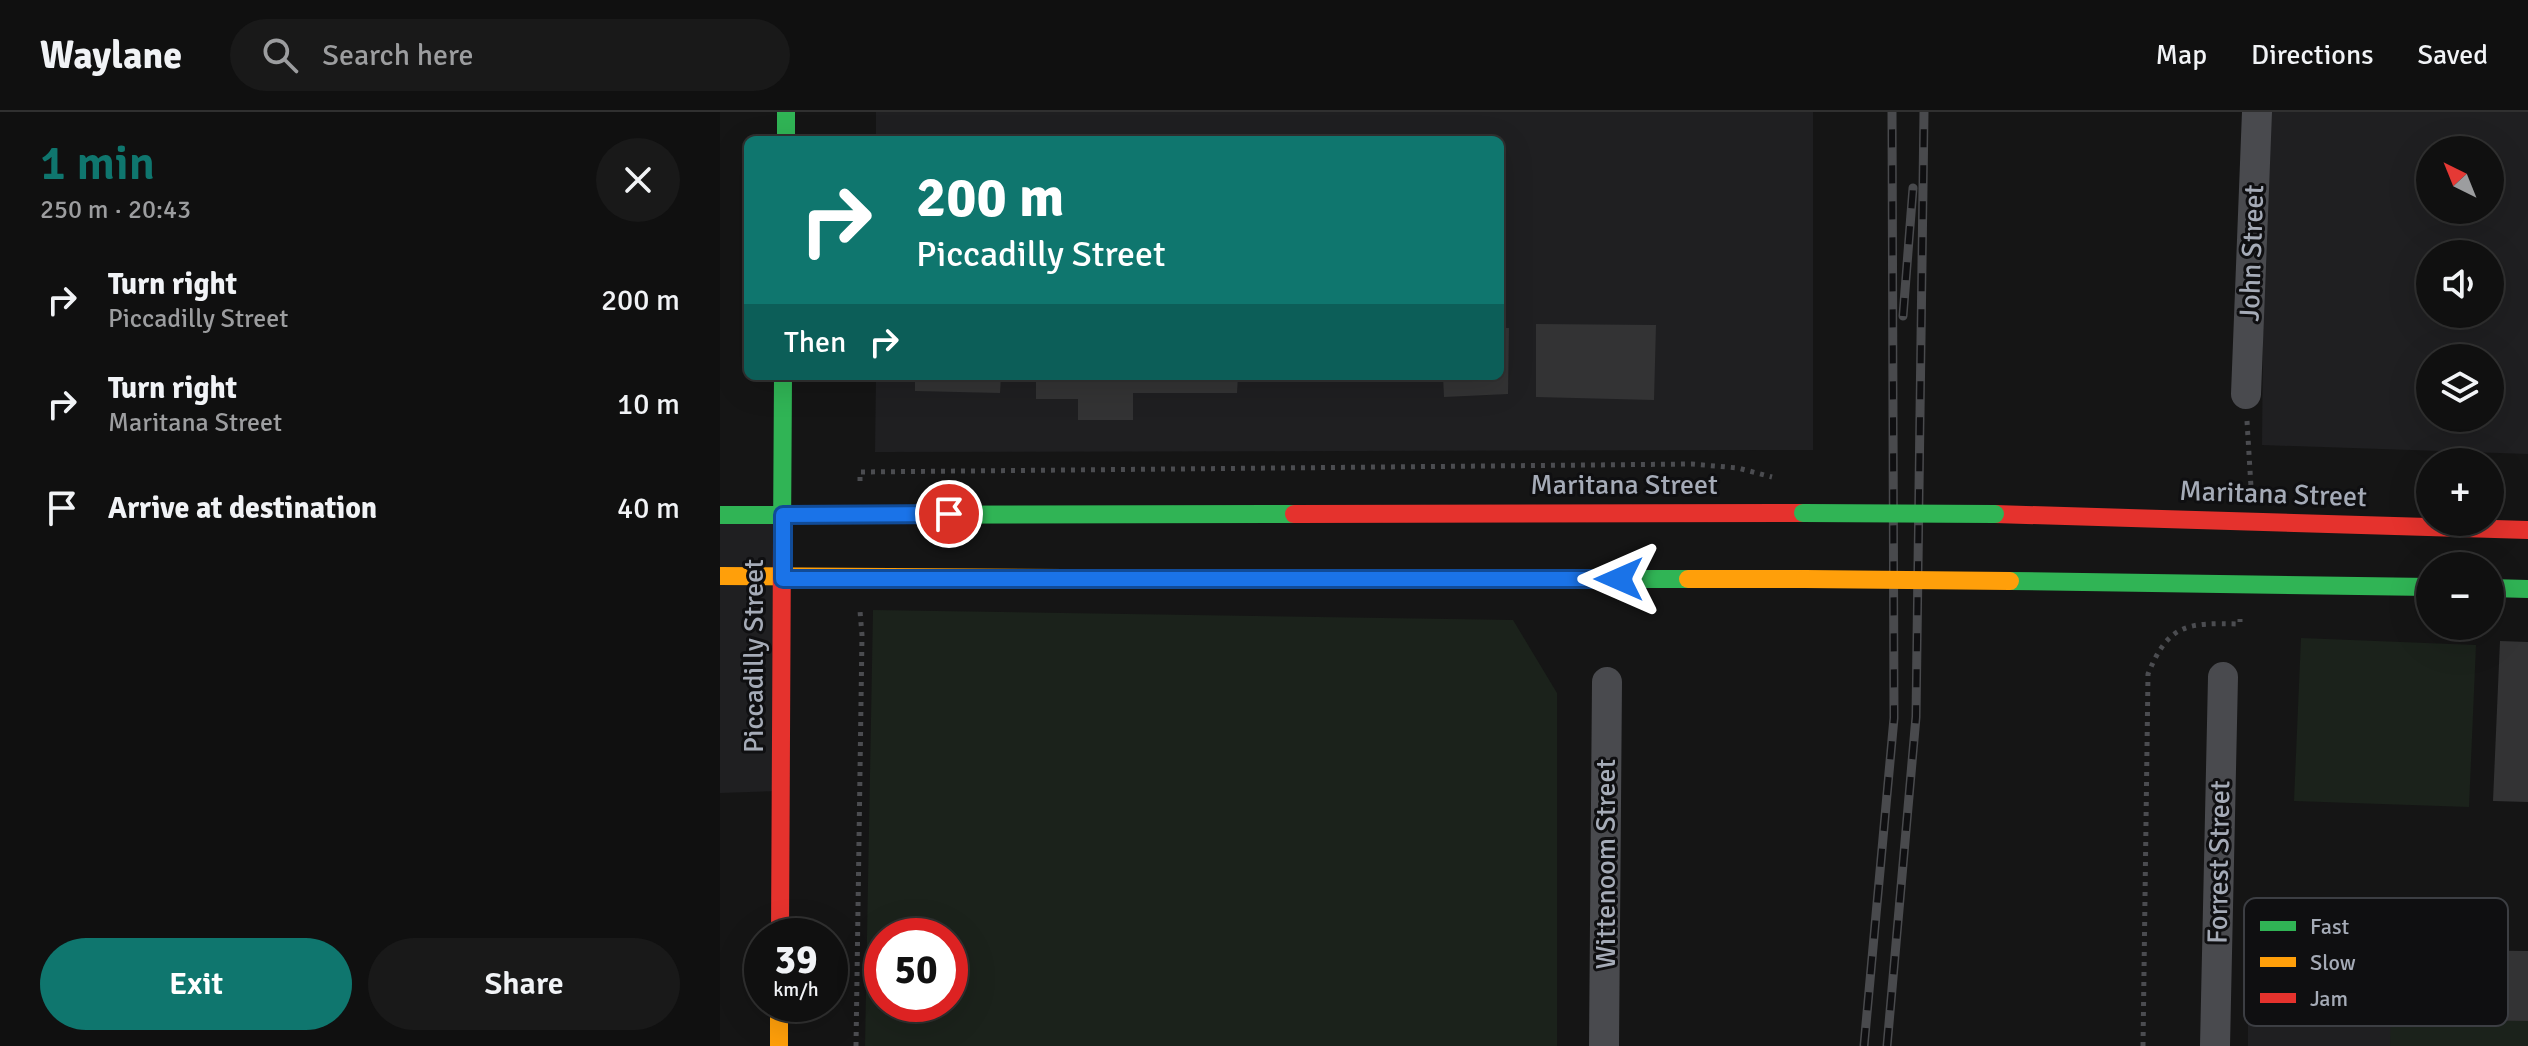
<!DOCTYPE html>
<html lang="en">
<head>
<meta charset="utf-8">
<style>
  body { margin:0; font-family:Signika,sans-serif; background:#191919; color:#f1f3f6; height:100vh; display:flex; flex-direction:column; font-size:30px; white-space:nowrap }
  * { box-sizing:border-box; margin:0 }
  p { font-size:26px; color:#9c9d9f }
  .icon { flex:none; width:44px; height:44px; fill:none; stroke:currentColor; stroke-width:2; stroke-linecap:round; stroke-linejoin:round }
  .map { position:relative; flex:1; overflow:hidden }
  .side { display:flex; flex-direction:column; background:#101010; width:720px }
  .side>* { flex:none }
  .guide { position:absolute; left:24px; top:24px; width:760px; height:244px; border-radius:12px; box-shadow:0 8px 32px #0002,0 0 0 2px #303030; background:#0f766e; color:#fff; overflow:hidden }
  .needle { width:52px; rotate:317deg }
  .tools { position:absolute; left:1696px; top:24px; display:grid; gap:16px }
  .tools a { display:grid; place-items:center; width:88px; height:88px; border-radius:50%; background:#101010; box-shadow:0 8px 32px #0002,0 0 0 2px #303030; font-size:40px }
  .speed { position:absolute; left:24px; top:806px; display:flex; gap:16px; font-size:40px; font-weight:700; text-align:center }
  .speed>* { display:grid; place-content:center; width:104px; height:104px; border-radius:50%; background:#101010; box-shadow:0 8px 32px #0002,0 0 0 2px #303030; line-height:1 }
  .speed small { font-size:20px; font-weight:400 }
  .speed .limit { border:12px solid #d22; background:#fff; color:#111 }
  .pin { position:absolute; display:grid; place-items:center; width:68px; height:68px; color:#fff; margin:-34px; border:4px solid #fff; border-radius:50%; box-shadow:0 2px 8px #0007 }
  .me { position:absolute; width:88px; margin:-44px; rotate:270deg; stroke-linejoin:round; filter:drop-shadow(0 0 6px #0008) }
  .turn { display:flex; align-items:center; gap:28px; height:168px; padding:0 40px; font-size:36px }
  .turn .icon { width:104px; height:104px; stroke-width:2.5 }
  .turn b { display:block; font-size:56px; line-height:68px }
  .then { display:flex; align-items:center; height:76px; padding:0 40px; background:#0003; gap:16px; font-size:30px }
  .round { display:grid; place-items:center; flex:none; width:84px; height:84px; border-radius:42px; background:#191919 }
  .headline { display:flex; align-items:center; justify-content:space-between; height:136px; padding:0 40px }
  h1 { font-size:48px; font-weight:600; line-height:60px; color:#0f766e }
  .button { display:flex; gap:16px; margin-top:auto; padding:16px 40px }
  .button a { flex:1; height:92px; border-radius:48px; background:#0f766e; color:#fff; font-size:32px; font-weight:600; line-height:92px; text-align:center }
  .button a+a { background:#191919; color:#f1f3f6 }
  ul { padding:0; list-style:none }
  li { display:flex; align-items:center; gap:24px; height:104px; padding:0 40px }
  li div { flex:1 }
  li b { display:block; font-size:30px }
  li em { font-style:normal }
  header { display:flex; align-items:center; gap:48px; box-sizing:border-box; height:112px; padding:0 40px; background:#101010; border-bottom:2px solid #303030 }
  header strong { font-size:38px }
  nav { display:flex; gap:44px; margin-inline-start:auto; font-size:28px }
  .search { width:560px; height:72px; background:#191919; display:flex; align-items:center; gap:20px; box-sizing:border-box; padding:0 28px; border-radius:44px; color:#9c9d9f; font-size:30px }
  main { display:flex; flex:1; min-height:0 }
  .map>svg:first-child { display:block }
  .built { fill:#1f1f21; fill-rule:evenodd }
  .green { fill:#1b221b; fill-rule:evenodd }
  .building { fill:#333334 }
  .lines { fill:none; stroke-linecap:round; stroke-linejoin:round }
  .path { stroke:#4b4c50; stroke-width:5; stroke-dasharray:4 6; stroke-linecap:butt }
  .street { stroke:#494a4e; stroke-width:30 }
  .fast { stroke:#30b455; stroke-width:18 }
  .slow { stroke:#ff9f0a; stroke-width:18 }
  .jam { stroke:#e5322d; stroke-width:18 }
  .rail-casing { stroke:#494a4d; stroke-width:9 }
  .rail { stroke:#0f0f11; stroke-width:6; stroke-dasharray:18; stroke-linecap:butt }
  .fast-bridge { stroke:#30b455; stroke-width:18 }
  .slow-bridge { stroke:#ff9f0a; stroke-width:18 }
  .route-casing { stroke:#114b97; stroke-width:20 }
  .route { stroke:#1a73e8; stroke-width:14 }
  .labels { text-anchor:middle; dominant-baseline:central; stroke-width:6; stroke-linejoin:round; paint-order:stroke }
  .street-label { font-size:28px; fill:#a5abb7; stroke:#0f0f11 }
  .key { fill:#0f0f11; stroke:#3c3e43; stroke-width:2 }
  .key-label { font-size:22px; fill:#a5abb7 }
</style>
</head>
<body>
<header>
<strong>Waylane</strong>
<div class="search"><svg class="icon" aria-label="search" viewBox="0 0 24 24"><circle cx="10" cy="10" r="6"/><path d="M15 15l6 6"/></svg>Search here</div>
<nav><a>Map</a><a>Directions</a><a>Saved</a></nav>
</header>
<main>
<section class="side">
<div class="headline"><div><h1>1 min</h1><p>250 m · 20:43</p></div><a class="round"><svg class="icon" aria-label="close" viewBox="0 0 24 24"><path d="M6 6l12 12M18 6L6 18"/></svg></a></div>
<ul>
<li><svg class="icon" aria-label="right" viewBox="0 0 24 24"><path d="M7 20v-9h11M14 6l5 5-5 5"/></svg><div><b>Turn right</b><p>Piccadilly Street</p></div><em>200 m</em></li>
<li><svg class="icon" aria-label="right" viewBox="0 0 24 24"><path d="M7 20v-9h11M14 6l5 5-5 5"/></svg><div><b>Turn right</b><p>Maritana Street</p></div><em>10 m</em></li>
<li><svg class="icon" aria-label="arrive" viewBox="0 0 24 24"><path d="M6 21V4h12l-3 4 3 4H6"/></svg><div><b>Arrive at destination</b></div><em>40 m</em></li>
</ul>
<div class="button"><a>Exit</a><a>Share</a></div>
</section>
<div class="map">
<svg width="1808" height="934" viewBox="0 0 1808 934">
  <rect width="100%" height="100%" fill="#151515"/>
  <g class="built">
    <polygon points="156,0 1093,0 1093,338 155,340 156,264 780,264 780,28 156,28"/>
    <path d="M1545,0h263v342l-266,-9zM1710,38h60v60h-60zM1710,142h60v60h-60zM1710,246h60v60h-60z"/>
    <polygon points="0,403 63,403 61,679 0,681"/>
    <polygon points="1528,905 1808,909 1808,934 1528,934"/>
  </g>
  <g class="green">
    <path d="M153,498l640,10 44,73v353h-692zM162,824h68v68h-68z"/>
    <polygon points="1581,526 1756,533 1749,695 1574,689"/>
    <polygon points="1671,907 1808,909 1808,934 1670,934"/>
  </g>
  <g class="building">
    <polygon points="816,212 936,213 934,288 816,285"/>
    <polygon points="780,216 789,216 788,282 724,285 723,264 780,264"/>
    <polygon points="195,264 281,264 280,281 195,279"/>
    <polygon points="316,264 518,264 517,281 413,281 413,308 358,308 358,287 316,287"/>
    <polygon points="1780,529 1808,530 1808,690 1773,689"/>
    <polygon points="1726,838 1808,839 1808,909 1725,908"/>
  </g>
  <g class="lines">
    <g class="path">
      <polyline points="1527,309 1531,375"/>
      <polyline points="140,369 140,360 972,352 1018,356 1052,365"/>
      <polyline points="136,934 142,523 140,499"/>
      <path d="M1423,934l5,-372c21,-52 41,-51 92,-50v-5"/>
    </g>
    <g class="street">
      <polyline points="1526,282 1537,0"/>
      <polyline points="884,934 887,570"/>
      <polyline points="1495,934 1503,565"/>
    </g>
    <g class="fast">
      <polyline points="66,0 66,28"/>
      <polyline points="0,403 574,402"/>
      <polyline points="62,428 63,264"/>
      <polyline points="535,467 968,467"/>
      <polyline points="1290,469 1710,475"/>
      <polyline points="1770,476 1808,477"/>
    </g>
    <g class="slow">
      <polyline points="0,464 535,467"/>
      <polyline points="968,467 1085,467"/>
      <polyline points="59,892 59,934"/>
    </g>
    <g class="jam">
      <polyline points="574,402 1083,401"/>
      <polyline points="1275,402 1808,418"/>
      <polyline points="60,824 62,428"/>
    </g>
    <g class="rail-casing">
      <g id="rail">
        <polyline points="1183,204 1193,76"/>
        <polyline points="1144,934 1174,606 1172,0"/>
        <polyline points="1167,934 1196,605 1204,0"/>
      </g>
    </g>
    <use href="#rail" class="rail"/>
    <polyline class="fast-bridge" points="1083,401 1275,402"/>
    <polyline class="slow-bridge" points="1085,467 1290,469"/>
  </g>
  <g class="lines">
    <g class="route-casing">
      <polyline id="route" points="229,402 63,403 63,467 899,467"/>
    </g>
    <use href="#route" class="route"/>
  </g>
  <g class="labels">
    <g class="street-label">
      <text transform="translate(1532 141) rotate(-88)">John Street</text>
      <text x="904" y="373">Maritana Street</text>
      <text transform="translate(1553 382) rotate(2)">Maritana Street</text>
      <text transform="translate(34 544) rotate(-90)">Piccadilly Street</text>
      <text transform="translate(1499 750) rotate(-89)">Forrest Street</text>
      <text transform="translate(886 752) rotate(-90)">Wittenoom Street</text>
    </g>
  </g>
  <rect x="1524" y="786" width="264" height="128" rx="12" class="key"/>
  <rect x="1540" y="809" width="36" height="10" fill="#30b455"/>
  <rect x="1540" y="845" width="36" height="10" fill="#ff9f0a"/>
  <rect x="1540" y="881" width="36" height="10" fill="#e5322d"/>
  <g class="key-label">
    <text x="1590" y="822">Fast</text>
    <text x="1590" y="858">Slow</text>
    <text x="1590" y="894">Jam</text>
  </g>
</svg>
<div class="tools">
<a><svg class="needle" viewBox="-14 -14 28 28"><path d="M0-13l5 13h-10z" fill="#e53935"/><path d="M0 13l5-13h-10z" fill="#9c9d9f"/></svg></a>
<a><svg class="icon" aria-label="sound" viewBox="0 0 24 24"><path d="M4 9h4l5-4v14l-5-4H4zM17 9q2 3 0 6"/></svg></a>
<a><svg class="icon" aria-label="layers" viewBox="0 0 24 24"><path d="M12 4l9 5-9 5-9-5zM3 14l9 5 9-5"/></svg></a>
<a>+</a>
<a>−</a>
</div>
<div class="speed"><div>39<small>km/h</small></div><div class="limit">50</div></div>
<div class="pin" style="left:229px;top:402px;background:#d93025"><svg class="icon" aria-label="arrive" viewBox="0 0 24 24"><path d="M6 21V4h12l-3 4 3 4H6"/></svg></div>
<svg class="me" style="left:899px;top:467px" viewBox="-20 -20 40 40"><path d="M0-17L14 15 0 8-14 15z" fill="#1a73e8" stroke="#fff" stroke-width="4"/></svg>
<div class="guide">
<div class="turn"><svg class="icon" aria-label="right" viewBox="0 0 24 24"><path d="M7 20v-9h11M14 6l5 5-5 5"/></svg><div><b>200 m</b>Piccadilly Street</div></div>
<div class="then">Then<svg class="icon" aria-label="right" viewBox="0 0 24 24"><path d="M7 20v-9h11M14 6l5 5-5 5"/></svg></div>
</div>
</div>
</main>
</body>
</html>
